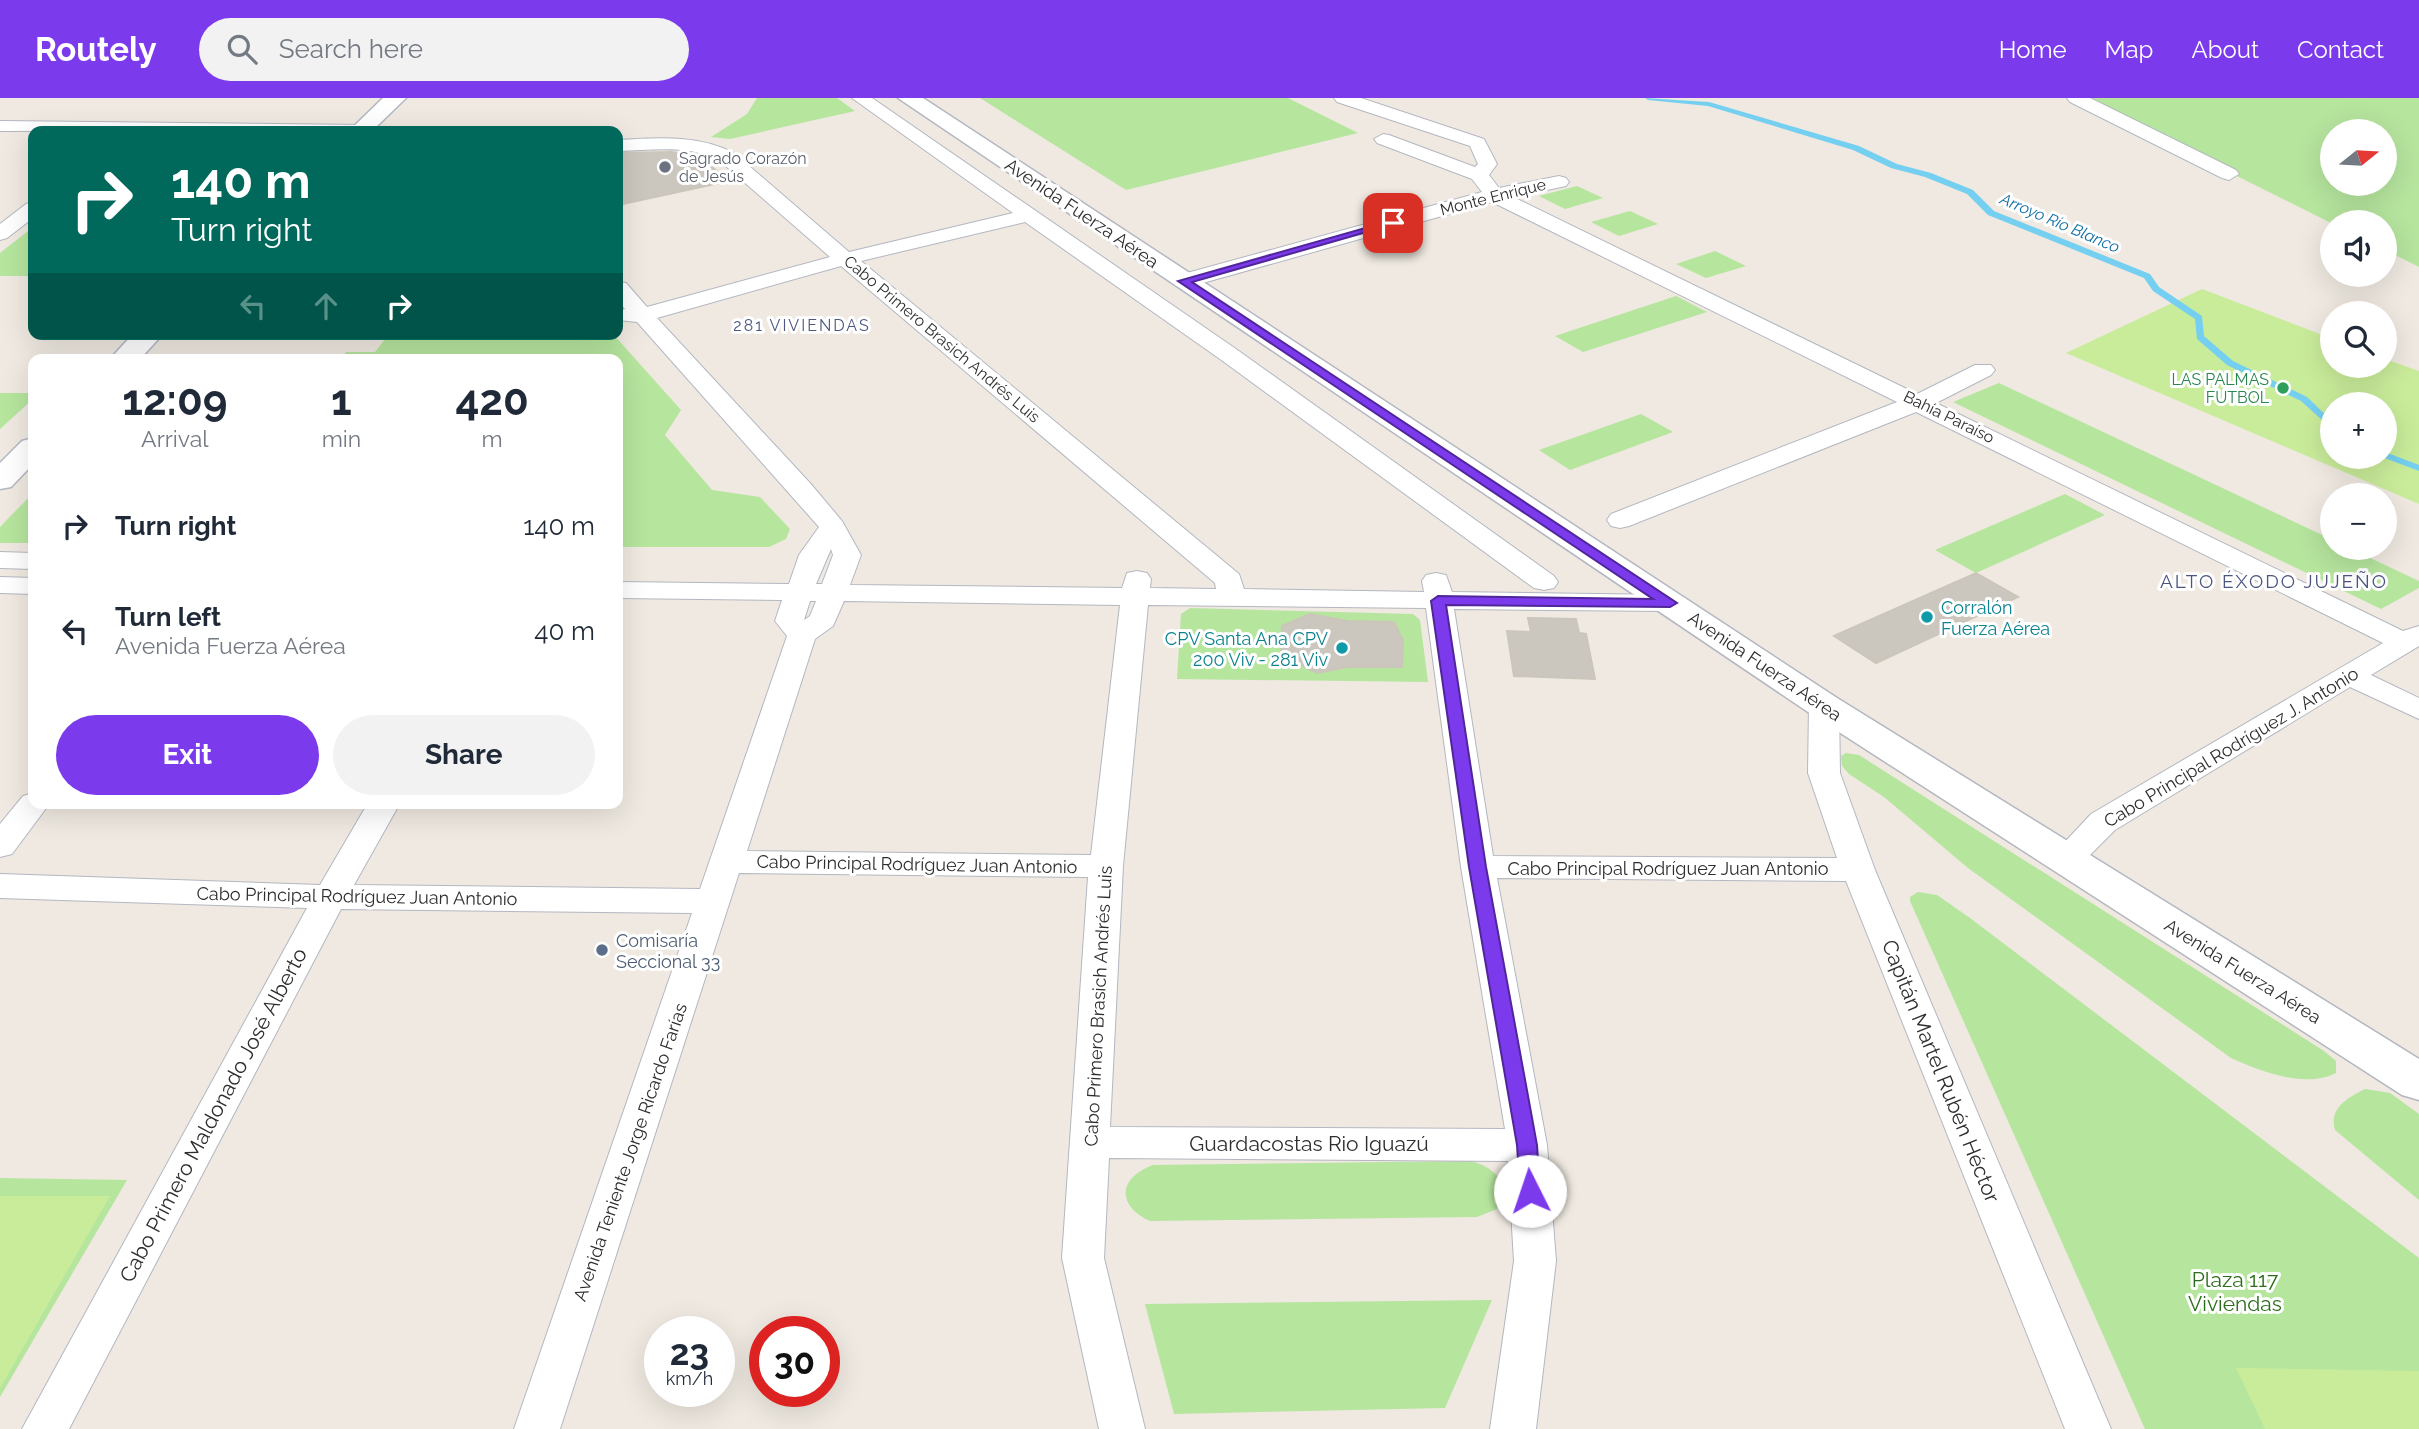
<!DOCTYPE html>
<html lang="en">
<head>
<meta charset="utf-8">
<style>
  body { margin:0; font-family:Raleway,sans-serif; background:#f2f2f3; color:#1f2937; height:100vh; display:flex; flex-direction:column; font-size:26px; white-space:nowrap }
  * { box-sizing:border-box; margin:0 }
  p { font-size:23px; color:#747a83 }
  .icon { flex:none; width:38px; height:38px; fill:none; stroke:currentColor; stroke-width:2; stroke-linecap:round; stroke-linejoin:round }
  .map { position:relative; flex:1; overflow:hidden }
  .panel { position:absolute; left:28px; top:256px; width:595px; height:455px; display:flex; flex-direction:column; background:#fff; border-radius:14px; box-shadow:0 7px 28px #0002 }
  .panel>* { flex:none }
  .banner { position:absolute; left:28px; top:28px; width:595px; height:214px; border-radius:14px; box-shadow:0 7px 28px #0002; background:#00695c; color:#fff; overflow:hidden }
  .needle { width:46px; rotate:72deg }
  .buttons { position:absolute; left:2320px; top:21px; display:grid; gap:14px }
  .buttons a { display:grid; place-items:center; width:77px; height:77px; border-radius:50%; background:#fff; box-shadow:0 7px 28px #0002; font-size:35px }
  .speed { position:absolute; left:644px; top:1218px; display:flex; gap:14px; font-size:35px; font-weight:700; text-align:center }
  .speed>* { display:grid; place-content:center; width:91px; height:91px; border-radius:50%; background:#fff; box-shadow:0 7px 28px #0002; line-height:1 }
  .speed small { font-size:18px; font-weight:400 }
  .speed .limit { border:10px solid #d22; background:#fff; color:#111 }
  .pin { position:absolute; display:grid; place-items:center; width:60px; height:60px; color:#fff; margin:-30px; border-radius:14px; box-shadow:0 4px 10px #0006 }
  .me { position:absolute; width:77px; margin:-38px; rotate:356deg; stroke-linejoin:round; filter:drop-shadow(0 0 5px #0008) }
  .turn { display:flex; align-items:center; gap:24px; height:147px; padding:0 28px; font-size:32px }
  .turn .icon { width:91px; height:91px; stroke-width:2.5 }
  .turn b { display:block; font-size:49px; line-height:60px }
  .lanes { display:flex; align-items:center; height:66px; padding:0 28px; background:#0003; justify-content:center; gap:35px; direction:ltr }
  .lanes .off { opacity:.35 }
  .eta { display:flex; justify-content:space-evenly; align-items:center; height:119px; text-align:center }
  .eta b { font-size:42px; font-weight:700; line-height:49px }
  .primary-button { display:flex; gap:14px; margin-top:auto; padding:14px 28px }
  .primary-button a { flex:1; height:80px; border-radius:42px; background:#7c3aed; color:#fff; font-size:28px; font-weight:700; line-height:80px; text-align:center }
  .primary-button a+a { background:#f2f2f3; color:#1f2937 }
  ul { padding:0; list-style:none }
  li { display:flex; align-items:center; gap:21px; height:105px; padding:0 28px }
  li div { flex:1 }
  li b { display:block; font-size:26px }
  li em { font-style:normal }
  header { display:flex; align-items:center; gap:42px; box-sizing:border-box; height:98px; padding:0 35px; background:#7c3aed; color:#fff }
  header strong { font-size:33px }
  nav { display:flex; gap:38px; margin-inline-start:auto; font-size:24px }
  .search { width:490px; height:63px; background:#f2f2f3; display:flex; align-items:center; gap:18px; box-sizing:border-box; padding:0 24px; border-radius:38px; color:#747a83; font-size:26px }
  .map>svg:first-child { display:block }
  .green { fill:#b6e59e; fill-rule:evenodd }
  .pitch { fill:#c9ec9a; fill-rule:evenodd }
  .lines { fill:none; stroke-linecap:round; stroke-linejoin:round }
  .stream { fill:#75cff0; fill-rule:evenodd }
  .building { fill:#cbc7bf; stroke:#cbc5ba; stroke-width:2 }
  .street-casing { stroke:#b4b7c1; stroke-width:2 }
  .secondary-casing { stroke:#b4b7c1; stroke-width:3 }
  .street { fill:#fff; fill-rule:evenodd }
  .secondary { fill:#fff; fill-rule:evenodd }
  .route { fill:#7c3aed; stroke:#51269a; stroke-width:2 }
  .worship-dot { fill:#6b7280; stroke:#fff; stroke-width:2.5 }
  .leisure-dot { fill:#2e9e5b; stroke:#fff; stroke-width:2.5 }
  .culture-dot { fill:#0f9aa8; stroke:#fff; stroke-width:2.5 }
  .service-dot { fill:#5c6f8a; stroke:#fff; stroke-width:2.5 }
  .labels { text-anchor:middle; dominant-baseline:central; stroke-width:6; stroke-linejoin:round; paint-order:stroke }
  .far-worship-label { font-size:16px; fill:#5b616d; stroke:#fff; text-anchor:start }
  .far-street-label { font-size:16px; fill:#2e2e2e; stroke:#fff }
  .far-water-label { font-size:16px; font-style:italic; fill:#0d6fa3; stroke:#fff }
  .far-neighbourhood-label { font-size:16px; letter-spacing:2px; fill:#4d5680; stroke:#fff }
  .far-leisure-label { font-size:16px; fill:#27864d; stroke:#fff; text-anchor:end }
  .street-label { font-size:18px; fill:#2e2e2e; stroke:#fff }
  .culture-label { font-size:18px; fill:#0d838f; stroke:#fff; text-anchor:start }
  .service-label { font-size:18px; fill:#4e5e75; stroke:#fff; text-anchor:start }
  .neighbourhood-label { font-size:19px; letter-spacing:2px; fill:#4d5680; stroke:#fff }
  .near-street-label { font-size:21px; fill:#2e2e2e; stroke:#fff }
  .near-park-label { font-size:21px; fill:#2c6e1b; stroke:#fff }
</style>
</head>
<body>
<header>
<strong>Routely</strong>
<div class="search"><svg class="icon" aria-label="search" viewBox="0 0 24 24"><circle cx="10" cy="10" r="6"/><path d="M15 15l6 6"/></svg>Search here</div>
<nav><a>Home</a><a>Map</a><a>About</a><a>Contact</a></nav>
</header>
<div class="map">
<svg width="2419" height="1331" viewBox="0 0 2419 1331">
  <rect width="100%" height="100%" fill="#efe9e1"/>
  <g class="green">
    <polygon points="757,0 837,0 855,13 730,41 711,39 747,16"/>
    <polygon points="980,0 1288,0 1358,35 1126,92"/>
    <path d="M2080,0h339v169l-34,-17v-28l-52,2zM2333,33h52v53h-52z"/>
    <polygon points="1577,88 1603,100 1565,111 1539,98"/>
    <polygon points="1630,113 1658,126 1619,138 1591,124"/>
    <polygon points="28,133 33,133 33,178 0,178 0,155"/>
    <polygon points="1715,153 1746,168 1706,180 1676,166"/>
    <polygon points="1676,198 1707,214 1583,254 1555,238"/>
    <polygon points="325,236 613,236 681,312 665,337 712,392 760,399 790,431 786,441 769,449 618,449 618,261 340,261 346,254 375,254 385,241 322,240"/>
    <polygon points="1999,285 2333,442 2333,450 2349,450 2419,483 2419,490 2381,511 1953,304"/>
    <polygon points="0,295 33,295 33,301 0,331"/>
    <polygon points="1641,316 1673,334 1570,372 1539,352"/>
    <polygon points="33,395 33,445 0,445 0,429"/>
    <polygon points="2065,396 2105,417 1976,475 1935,452"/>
    <polygon points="1190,510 1413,516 1420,522 1428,584 1177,581 1181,516"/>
    <path d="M1846,655l13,2 465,296 12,10v12c-31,16 -76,-2 -105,-15l-263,-190 -84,-71 -35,-23 -7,-8 -1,-10z"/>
    <polygon points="1918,794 1937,797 1970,820 2419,1160 2419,1331 2145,1331 1910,803 1910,799"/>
    <path d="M2365,991l25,4 29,21v86l-84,-70c-7,-22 14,-33 30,-41z"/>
    <path d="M1471,1063c23,6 43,24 26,48l-20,8 -327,4c-33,-15 -33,-43 3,-56z"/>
    <polygon points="0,1080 127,1082 0,1299"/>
    <polygon points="1492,1202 1445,1310 1174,1316 1145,1206"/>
  </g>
  <g class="pitch">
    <path d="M2202,191l131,50v27h52v-7l34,12v133l-353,-151zM2333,306h52v53h-52z"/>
    <polygon points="0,1098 110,1098 0,1290"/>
    <polygon points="2236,1270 2419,1273 2419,1331 2265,1331"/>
  </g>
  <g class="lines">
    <g class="stream">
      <polygon points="1645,0 1709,4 1859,48 1897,66 1931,75 1973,92 1994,113 2150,176 2159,189 2202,218 2204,238 2233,263 2307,299 2333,324 2333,332 2301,303 2227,267 2197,241 2195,221 2153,193 2144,180 1988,117 1967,96 1925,79 1891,70 1853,52 1708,8 1648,2"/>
      <polygon points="2385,354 2419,367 2419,373 2382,359 2385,359"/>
    </g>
  </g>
  <g class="building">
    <polygon points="671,54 698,58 729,83 618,107 618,55"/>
    <polygon points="1976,475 2018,499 1876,565 1834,538"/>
    <polygon points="1310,516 1347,523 1394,524 1403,543 1402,569 1347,569 1317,575 1281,558 1282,528"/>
    <polygon points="1528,520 1576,521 1579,535 1586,536 1595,581 1514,578 1507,533 1531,534"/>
  </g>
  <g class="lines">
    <g class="street-casing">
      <g id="street">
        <path d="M852,0h20l364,251 318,227 4,6 -4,6 -10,2 -10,-2 -314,-229 -195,-137 -164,39 378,313 5,15 180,3 -2,-11 4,-6 10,-2 10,2 6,17 218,3 10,2 4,6 -4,6 -10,2 -216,-2 39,247 344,2 -29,-85 1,-67 4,-6 11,-3 11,3 4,6 1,67 35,97 236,559h-46l-219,-548 -349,-3 50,267 9,116 -20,168h-46l24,-168 -6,-100 -399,-3 -5,100 41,171h-46l-37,-171 26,-381 -349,-4 -179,556h-46l178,-516 -351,-4 -272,520h-47l285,-521 -307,-10v-24l320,11 48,-82h32l-46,82 346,4 87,-253 -12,-15 7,-21 -164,-2v-16l171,2 10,-29 20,-28 -182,-205 -19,-2v-9l7,-2 -7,-8v-19l8,1 21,24 183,-50 -110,-96c-31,-17 -67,-11 -102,-10v-11c39,-2 79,-6 116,13l115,99 164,-39zM841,168l374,317 1,6 -66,-1 1,-9 -4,-6 -10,-2 -10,2 -5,15 -272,-3 11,-30 -19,-34 -32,-38 -153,-165zM831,451l2,6 -11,29h-6zM810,503h6l-6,15 -6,4zM844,503l276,4 -29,250 -344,-4 68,-212 18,-13zM1148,507l278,3 35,259 44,262 -395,-2 13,-261z"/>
        <polygon points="1334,0 1361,0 1484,41 1497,66 1489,77 1499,90 1559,78 1566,80 1569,84 1566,88 1513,99 1917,296 1975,267 1991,267 1995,272 1991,277 1936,305 2403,533 2419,528 2419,548 2371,577 2419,600 2419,621 2350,589 2115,732 2078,769 2066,772 2054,769 2049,761 2091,716 2383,545 1916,314 1629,428 1620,430 1611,428 1607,422 1611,416 1897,304 1492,104 1192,188 1176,188 1173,183 1176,178 1482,94 1472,81 1377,45 1374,41 1383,36 1389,37 1475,69 1478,66 1470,48 1337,4"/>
        <polygon points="2067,0 2090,0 2236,72 2239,76 2229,82 2222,80 2070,4"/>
        <polygon points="0,23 361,27 370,32 0,33"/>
        <polygon points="33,104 33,120 7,140 0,142 0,126 26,106"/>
        <polygon points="0,454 33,455 33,471 0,470"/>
        <polygon points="0,479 33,480 33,496 0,495"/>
        <polygon points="33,695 33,705 50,705 12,756 0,759 0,726 23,698"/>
      </g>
    </g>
    <g class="secondary-casing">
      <g id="secondary">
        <polygon points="383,0 406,0 372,33 349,33"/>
        <polygon points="898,0 923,0 1837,600 2419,961 2419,1002 2402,997 1811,616"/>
        <polygon points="133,236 163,236 140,261 110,261"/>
        <polygon points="33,340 33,366 11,389 0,391 0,365 22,343"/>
      </g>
    </g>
    <use href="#street" class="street"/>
    <use href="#secondary" class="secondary"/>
  </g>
  <polygon class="route" points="1390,123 1398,125 1192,184 1677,505 1670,509 1446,507 1486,769 1537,1047 1540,1093 1537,1099 1530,1102 1523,1099 1520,1093 1517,1047 1469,769 1431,503 1438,498 1653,501 1178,183"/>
  <circle class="worship-dot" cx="665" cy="69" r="7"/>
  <circle class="leisure-dot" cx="2283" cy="290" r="7"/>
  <g class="culture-dot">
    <circle cx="1927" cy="519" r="7"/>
    <circle cx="1342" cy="550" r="7"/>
  </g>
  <circle class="service-dot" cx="602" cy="852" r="7"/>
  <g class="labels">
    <g class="far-worship-label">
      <text x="679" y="60">Sagrado Corazón<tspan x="679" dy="18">de Jesús</tspan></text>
    </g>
    <g class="far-street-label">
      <text transform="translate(1493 99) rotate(-14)">Monte Enrique</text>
      <text transform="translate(942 241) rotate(40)">Cabo Primero Brasich Andrés Luis</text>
      <text transform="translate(1949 319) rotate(26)">Bahía Paraíso</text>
    </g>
    <g class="far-water-label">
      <text transform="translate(2060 125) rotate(23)">Arroyo Río Blanco</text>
    </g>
    <g class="far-neighbourhood-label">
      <text x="802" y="227">281 VIVIENDAS</text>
    </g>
    <g class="far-leisure-label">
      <text x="2269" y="281">LAS PALMAS<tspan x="2269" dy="18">FUTBOL</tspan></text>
    </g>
    <g class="street-label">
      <text transform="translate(1082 115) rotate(34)">Avenida Fuerza Aérea</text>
      <text transform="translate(1765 568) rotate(34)">Avenida Fuerza Aérea</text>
      <text transform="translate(2231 649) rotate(-31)">Cabo Principal Rodríguez J. Antonio</text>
      <text transform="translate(917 766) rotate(1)">Cabo Principal Rodríguez Juan Antonio</text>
      <text x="1668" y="770">Cabo Principal Rodríguez Juan Antonio</text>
      <text transform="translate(357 798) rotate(1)">Cabo Principal Rodríguez Juan Antonio</text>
      <text transform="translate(2243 873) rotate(32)">Avenida Fuerza Aérea</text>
      <text transform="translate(1098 908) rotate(-87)">Cabo Primero Brasich Andrés Luis</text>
      <text transform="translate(630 1054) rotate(-71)">Avenida Teniente Jorge Ricardo Farías</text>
    </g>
    <g class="culture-label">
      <text x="1941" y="509">Corralón<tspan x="1941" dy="21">Fuerza Aérea</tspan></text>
      <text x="1328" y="540" text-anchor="end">CPV Santa Ana CPV<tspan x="1328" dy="21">200 Viv - 281 Viv</tspan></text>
    </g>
    <g class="service-label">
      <text x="616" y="842">Comisaría<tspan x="616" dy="21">Seccional 33</tspan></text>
    </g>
    <g class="neighbourhood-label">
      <text x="2274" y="483">ALTO ÉXODO JUJEÑO</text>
    </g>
    <g class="near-street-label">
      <text transform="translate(1941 973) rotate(68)">Capitán Martel Rubén Héctor</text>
      <text transform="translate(213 1017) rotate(-62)">Cabo Primero Maldonado José Alberto</text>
      <text x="1309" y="1045">Guardacostas Rio Iguazú</text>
    </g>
    <g class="near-park-label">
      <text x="2235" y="1181">Plaza 117<tspan x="2235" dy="24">Viviendas</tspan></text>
    </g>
  </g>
</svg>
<div class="buttons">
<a><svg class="needle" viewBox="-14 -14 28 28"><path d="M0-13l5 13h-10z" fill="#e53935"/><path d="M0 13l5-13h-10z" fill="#747a83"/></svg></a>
<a><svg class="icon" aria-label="sound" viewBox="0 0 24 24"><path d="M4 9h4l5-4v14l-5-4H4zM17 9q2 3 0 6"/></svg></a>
<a><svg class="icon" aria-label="search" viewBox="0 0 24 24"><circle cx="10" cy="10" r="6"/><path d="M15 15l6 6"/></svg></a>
<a>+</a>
<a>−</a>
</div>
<div class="speed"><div>23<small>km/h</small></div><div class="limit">30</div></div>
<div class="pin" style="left:1393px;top:125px;background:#d93025"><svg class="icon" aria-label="arrive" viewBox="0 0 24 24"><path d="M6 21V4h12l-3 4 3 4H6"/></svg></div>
<svg class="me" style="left:1530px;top:1093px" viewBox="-20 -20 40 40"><circle r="19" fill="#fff"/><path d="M0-13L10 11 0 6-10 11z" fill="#7c3aed"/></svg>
<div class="banner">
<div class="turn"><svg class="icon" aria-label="right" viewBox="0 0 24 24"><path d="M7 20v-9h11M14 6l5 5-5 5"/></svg><div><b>140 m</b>Turn right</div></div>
<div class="lanes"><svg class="icon off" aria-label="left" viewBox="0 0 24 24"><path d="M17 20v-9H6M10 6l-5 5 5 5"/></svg><svg class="icon off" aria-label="ahead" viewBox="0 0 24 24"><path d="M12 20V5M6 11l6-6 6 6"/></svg><svg class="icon" aria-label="right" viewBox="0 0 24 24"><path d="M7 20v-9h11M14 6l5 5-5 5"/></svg></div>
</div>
<section class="panel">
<div class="eta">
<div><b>12:09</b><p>Arrival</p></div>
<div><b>1</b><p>min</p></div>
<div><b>420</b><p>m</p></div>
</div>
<ul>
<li><svg class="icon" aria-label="right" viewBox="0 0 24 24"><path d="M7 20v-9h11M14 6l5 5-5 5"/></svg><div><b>Turn right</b></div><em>140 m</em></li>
<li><svg class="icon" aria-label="left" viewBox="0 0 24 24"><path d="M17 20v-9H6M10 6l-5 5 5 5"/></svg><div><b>Turn left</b><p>Avenida Fuerza Aérea</p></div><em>40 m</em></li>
</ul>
<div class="primary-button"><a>Exit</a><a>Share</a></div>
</section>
</div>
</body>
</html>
